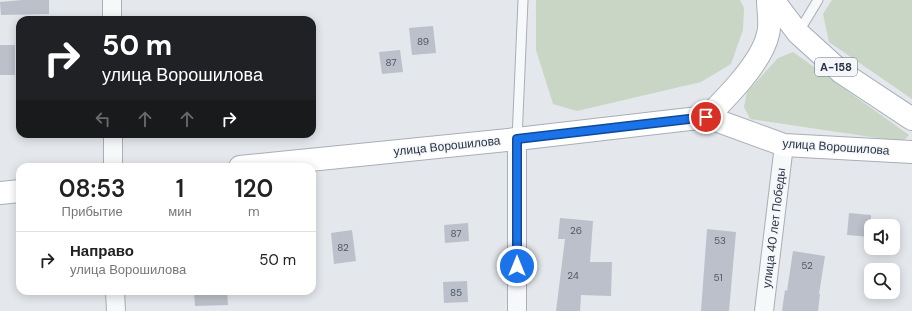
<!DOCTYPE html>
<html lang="ru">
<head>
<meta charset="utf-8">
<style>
  body { margin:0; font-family:"DM Sans",sans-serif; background:#f6f6f6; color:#222; height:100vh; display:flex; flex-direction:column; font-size:15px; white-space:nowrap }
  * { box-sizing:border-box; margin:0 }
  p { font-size:13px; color:#767676 }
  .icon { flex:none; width:22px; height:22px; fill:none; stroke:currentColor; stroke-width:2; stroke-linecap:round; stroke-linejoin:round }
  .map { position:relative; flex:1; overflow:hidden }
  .side { position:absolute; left:16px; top:163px; width:300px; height:132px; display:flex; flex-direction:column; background:#fff; border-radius:12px; box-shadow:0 2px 10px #0003 }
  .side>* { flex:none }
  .guide { position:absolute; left:16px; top:16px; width:300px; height:122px; border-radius:12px; box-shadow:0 2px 10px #0003; background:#202124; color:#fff; overflow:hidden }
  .controls { position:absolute; left:864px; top:219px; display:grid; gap:8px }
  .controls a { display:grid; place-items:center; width:36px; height:36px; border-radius:8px; background:#fff; box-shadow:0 2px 10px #0003; font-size:20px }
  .pin { position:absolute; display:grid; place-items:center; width:34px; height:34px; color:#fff; margin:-17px; border:2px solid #fff; border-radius:50%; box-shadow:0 1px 4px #0007 }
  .me { position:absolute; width:44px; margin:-22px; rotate:0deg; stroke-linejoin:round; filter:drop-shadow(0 0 3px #0008) }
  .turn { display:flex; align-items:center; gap:14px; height:84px; padding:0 20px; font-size:18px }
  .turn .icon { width:52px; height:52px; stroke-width:2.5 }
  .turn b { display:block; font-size:28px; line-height:34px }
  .lanes { display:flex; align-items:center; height:38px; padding:0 20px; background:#0003; justify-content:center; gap:20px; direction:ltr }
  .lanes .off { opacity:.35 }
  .eta { display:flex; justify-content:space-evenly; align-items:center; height:68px; text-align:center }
  .eta b { font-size:24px; font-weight:600; line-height:28px }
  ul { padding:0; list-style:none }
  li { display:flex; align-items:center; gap:12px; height:56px; padding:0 20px; border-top:1px solid #e0e0e0 }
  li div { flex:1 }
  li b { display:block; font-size:15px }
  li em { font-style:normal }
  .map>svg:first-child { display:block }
  .green { fill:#c9d6c5 }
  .building { fill:#bbc0ca }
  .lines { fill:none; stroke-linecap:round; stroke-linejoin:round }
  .service-casing { stroke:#a9aeb7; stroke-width:11 }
  .minor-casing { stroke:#a9aeb7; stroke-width:20 }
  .secondary-casing { stroke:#a9aeb7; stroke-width:24 }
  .primary-casing { stroke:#a3abb8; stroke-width:24 }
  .service { stroke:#f7f8fa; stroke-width:9 }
  .minor { stroke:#f7f8fa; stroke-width:18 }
  .secondary { stroke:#fff; stroke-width:22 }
  .primary { stroke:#fff; stroke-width:22 }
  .route-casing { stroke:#114b97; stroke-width:10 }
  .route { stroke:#1a73e8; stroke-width:7 }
  .labels { text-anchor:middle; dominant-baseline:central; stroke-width:3; stroke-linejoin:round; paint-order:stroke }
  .number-label { font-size:10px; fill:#4f5766 }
  .shield { fill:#f4f6f9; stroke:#676e7b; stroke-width:1 }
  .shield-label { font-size:11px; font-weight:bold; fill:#2b3445 }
  .street-label { font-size:12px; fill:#2b3445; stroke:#f4f6f9 }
</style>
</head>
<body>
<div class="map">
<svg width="912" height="311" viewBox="0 0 912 311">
  <rect width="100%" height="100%" fill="#e4e7ec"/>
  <g class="green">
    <polygon points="536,0 740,0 744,8 743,30 731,64 701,82 577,111 553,104 536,50"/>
    <polygon points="832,0 912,0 912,99 829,42 823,14"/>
    <polygon points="793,52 909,135 905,139 898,141 750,119 744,107 747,92 778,58"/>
  </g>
  <g class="building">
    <polygon points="22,0 49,0 49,14 1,15 0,2"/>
    <polygon points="433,26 436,53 412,55 409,28"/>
    <rect x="0" y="45" width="15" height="30"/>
    <polygon points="400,50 403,72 382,74 379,52"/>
    <polygon points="849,213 871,215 871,237 847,235"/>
    <polygon points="560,218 593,221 590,262 612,262 611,296 581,295 580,311 556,311 565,239 558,239"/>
    <polygon points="468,223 469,241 445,243 444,225"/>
    <polygon points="707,229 736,232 729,311 701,311"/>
    <polygon points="352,230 356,261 334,264 331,233"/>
    <polygon points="793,251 825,256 819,294 820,294 818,311 782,311 785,290 787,291"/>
    <polygon points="467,281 468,302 444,303 443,282"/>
    <polygon points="194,291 227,291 228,305 195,306"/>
  </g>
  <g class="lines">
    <g class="service-casing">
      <g id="service">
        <polyline points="798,33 818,0"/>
        <polyline points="517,139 523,0"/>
      </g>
    </g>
    <g class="minor-casing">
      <g id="minor">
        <polyline points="112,0 112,20"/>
        <polyline points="113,134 113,167"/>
        <polyline points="517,139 517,311"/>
        <polyline points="115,291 116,311"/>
        <polyline points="764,311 784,145"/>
      </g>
    </g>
    <g class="secondary-casing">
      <g id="secondary">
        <path d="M707,117c20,-20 55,-55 61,-83 3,-10 0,-24 0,-34"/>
        <polyline points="240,167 517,139 707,117 784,145 912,152"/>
        <polyline points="0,193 20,191"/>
      </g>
    </g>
    <g class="primary-casing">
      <polyline id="primary" points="773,0 798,33 841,72 912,119"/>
    </g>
    <use href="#service" class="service"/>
    <use href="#minor" class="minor"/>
    <use href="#secondary" class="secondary"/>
    <use href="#primary" class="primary"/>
  </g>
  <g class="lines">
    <g class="route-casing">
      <polyline id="route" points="517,266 517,139 706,117"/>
    </g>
    <use href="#route" class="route"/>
  </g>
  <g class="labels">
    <g class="number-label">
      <text x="423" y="41">89</text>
      <text x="391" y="62">87</text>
      <text x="576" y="230">26</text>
      <text x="456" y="233">87</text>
      <text x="720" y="240">53</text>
      <text x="343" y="247">82</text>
      <text x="807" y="265">52</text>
      <text x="573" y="275">24</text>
      <text x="718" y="277">51</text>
      <text x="456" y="292">85</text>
    </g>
    <rect class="shield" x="815" y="58" width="42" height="18" rx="3"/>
    <g class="shield-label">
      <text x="836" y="67">А-158</text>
    </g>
    <g class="street-label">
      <text transform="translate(447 146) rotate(-6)">улица Ворошилова</text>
      <text transform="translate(836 147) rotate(4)">улица Ворошилова</text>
      <text transform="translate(774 228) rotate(-83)">улица 40 лет Победы</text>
    </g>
  </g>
</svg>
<div class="controls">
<a><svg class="icon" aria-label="sound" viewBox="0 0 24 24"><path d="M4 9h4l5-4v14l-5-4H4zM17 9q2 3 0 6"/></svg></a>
<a><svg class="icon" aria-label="search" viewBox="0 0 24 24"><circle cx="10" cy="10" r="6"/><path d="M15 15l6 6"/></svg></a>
</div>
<div class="pin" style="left:706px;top:117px;background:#d93025"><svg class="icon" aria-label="arrive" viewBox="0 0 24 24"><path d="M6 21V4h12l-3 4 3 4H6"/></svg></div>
<svg class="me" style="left:517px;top:266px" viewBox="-20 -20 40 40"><circle r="17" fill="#1a73e8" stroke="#fff" stroke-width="3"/><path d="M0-11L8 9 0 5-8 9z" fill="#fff"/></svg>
<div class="guide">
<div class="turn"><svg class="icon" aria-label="right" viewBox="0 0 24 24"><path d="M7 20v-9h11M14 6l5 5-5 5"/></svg><div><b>50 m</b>улица Ворошилова</div></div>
<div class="lanes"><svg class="icon off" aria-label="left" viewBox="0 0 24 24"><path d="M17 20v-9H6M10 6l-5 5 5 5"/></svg><svg class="icon off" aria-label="ahead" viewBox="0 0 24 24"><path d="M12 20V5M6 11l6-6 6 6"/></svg><svg class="icon off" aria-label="ahead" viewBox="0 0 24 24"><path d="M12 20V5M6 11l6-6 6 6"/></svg><svg class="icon" aria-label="right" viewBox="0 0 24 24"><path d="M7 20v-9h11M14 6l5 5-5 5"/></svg></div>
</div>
<section class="side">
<div class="eta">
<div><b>08:53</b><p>Прибытие</p></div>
<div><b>1</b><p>мин</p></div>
<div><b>120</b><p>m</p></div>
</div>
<ul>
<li><svg class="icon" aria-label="right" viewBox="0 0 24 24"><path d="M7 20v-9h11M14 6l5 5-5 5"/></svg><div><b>Направо</b><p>улица Ворошилова</p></div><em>50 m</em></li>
</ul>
</section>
</div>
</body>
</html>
